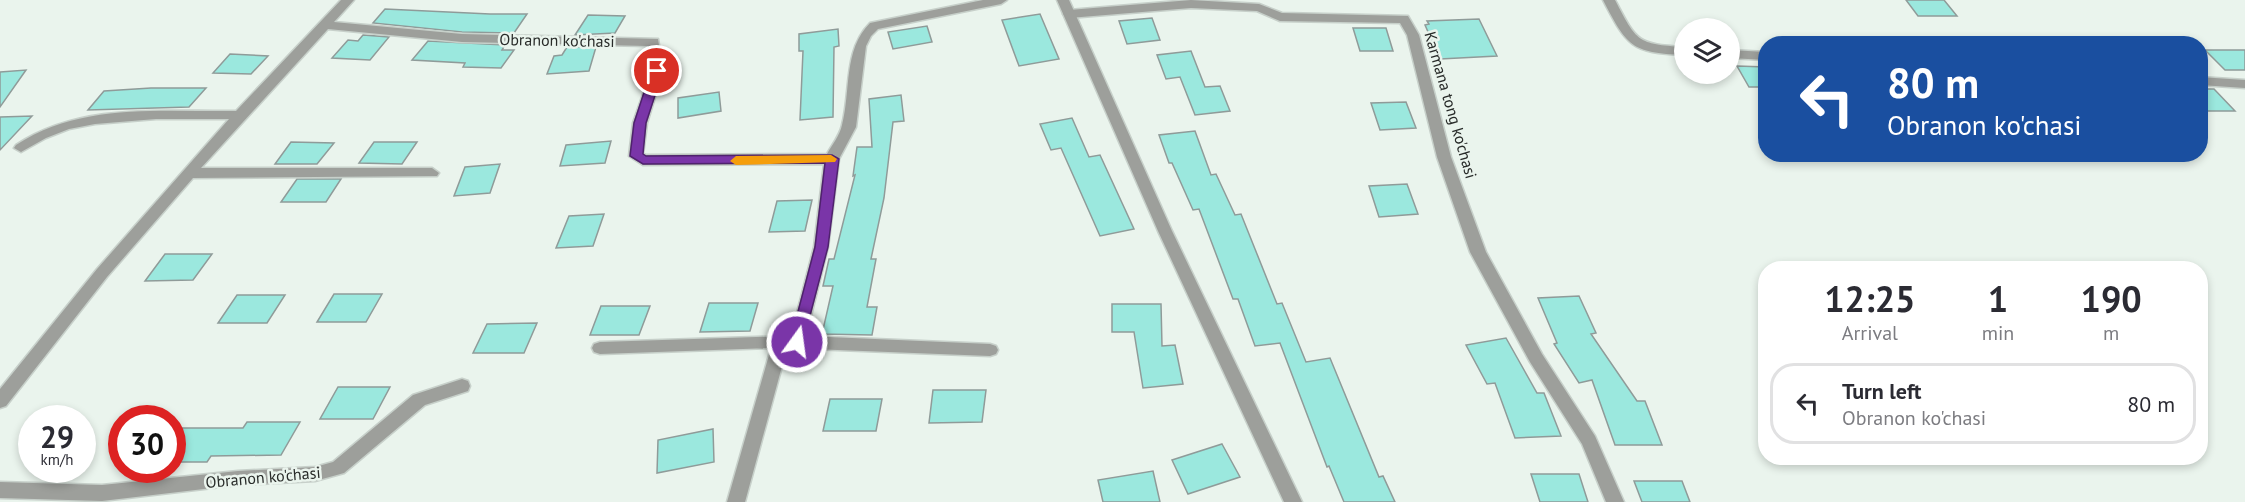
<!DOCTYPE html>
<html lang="en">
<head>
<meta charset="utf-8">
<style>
  body { margin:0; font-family:"PT Sans",sans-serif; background:#f7f7f7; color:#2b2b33; height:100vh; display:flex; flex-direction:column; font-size:22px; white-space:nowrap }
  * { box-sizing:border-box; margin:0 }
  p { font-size:20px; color:#7c7c81 }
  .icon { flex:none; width:33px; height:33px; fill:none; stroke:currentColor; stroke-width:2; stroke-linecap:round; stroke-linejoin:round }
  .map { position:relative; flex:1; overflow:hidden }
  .sheet { position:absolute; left:1758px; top:261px; width:450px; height:204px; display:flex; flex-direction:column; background:#fff; border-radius:24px; box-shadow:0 3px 9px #0003 }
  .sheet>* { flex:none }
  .hud { position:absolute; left:1758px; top:36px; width:450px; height:126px; border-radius:24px; box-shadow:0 3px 9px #0003; background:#1a4fa0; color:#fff; overflow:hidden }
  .fabs { position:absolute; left:1674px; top:18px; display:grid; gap:12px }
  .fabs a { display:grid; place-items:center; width:66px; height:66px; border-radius:50%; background:#fff; box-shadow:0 3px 9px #0003; font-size:30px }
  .speed { position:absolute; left:18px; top:405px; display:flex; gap:12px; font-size:30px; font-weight:700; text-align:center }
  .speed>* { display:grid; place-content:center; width:78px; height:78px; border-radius:50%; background:#fff; box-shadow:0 3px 9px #0003; line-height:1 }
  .speed small { font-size:15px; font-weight:400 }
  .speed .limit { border:9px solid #d22; background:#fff; color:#111 }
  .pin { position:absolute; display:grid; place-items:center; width:51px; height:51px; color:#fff; margin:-26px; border:3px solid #fff; border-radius:50%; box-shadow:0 2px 6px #0007 }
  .me { position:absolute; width:66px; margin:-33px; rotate:14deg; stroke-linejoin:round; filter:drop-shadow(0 0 4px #0008) }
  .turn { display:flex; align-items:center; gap:21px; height:126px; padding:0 30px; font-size:27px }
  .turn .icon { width:78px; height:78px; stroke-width:2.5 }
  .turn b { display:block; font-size:42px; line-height:51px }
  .eta { display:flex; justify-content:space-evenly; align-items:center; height:102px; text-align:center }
  .eta b { font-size:36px; font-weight:700; line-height:42px }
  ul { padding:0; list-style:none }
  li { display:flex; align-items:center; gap:18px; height:81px; margin:0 12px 9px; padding:0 18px; border:3px solid #e1e1e2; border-radius:24px }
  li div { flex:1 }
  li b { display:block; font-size:22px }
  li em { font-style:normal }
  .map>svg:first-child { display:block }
  .building { fill:#9be8de; stroke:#8f9b99; stroke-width:1.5 }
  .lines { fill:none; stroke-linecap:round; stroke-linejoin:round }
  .minor-casing { stroke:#c7d0ca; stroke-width:3 }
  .tertiary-casing { stroke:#c7d0ca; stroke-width:3 }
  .minor { fill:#9d9f9b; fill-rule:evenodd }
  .tertiary { fill:#9d9f9b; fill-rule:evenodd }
  .route { fill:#7a35a8; stroke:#4f226d; stroke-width:1.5 }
  .slow { fill:#f59e0b }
  .labels { text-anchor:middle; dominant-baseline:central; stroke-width:5; stroke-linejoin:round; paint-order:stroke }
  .street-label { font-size:16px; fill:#282b29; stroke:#eaf4ed }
</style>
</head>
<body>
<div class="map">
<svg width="2245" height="502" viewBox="0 0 2245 502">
  <rect width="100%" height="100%" fill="#eaf4ed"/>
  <g class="building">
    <polygon points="1906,0 1944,0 1957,16 1918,16"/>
    <polygon points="385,9 490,14 527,14 514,33 462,32 373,23"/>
    <polygon points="1040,14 1059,59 1019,66 1002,20"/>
    <polygon points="588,15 625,16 615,33 575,35"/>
    <polygon points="1152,18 1160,40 1127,44 1119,21"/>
    <polygon points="1479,19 1497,56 1440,59 1425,25 1429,24 1427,21"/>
    <polygon points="927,26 932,42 893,49 888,32"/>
    <polygon points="1353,28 1386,28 1393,51 1360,51"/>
    <polygon points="838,29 839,46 834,47 833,117 800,120 803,51 799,51 799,34"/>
    <polygon points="363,35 389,37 370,60 332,58 348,40 358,41"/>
    <polygon points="428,41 505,45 502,50 514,50 501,68 463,67 465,63 412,60"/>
    <polygon points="567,47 596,47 589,71 547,74 554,56 562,55"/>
    <polygon points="2205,50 2245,50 2245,70 2225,70"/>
    <polygon points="1191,51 1205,87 1220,86 1230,111 1195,115 1180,77 1166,79 1157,55"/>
    <polygon points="230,54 268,56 251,74 213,73"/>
    <polygon points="1737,66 1766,67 1766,87 1749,87"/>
    <polygon points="26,70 0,107 0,72"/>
    <polygon points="151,88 206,88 189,107 88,110 104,91"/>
    <polygon points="2200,89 2214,89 2235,111 2200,111"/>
    <polygon points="719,92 721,111 678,118 678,98"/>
    <polygon points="901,95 904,121 893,122 884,198 871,259 876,259 867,307 877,307 872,335 822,334 833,286 823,286 829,259 834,259 855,175 853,176 857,147 872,147 869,99"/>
    <polygon points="1406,102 1416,128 1380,130 1371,103"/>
    <polygon points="32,116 0,150 0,117"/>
    <polygon points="1072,118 1089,157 1100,155 1134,229 1100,236 1061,148 1051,150 1040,124"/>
    <polygon points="1195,131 1211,175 1216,174 1235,215 1241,214 1277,304 1282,303 1306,362 1330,358 1379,477 1383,476 1395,502 1344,502 1329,466 1327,467 1280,343 1255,346 1238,299 1233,299 1199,209 1193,210 1172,163 1169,163 1159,135"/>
    <polygon points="611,141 605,163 560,166 566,145"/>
    <polygon points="291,142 334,143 317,164 275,164"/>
    <polygon points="374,142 417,142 402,164 359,163"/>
    <polygon points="500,164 490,193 454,196 465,167"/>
    <polygon points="297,179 341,179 326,202 281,202"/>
    <polygon points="1407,184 1418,214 1379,217 1369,186"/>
    <polygon points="812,200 805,231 769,232 777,201"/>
    <polygon points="604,214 593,246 556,248 569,216"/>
    <polygon points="165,254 212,254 193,280 145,281"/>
    <polygon points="334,294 382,294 366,322 317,322"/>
    <polygon points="237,295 285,295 267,323 218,323"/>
    <polygon points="1579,296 1596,333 1591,334 1637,401 1645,401 1662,445 1615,445 1592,380 1579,383 1554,344 1557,343 1538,298"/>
    <polygon points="709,303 758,303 750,331 700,332"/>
    <polygon points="1112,304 1161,304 1162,346 1175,345 1183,384 1143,388 1134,332 1112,332"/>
    <polygon points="601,306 650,306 639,335 590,335"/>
    <polygon points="537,323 524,353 473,353 487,324"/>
    <polygon points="1506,338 1537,393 1544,393 1561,436 1515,438 1495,383 1487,384 1466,345"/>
    <polygon points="338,387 390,387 373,419 320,419"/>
    <polygon points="933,390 986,390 982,422 929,423"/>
    <polygon points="830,399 882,399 876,431 823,431"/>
    <polygon points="247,422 300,422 281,455 211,456 207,462 172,462 172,428 243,428"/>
    <polygon points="713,429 714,462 657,473 658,440"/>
    <polygon points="1222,444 1240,477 1188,494 1172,460"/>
    <polygon points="1153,471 1160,502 1103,502 1098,480"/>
    <polygon points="1531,474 1579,474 1588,502 1540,502"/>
    <polygon points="1634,481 1682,481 1690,502 1642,502"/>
  </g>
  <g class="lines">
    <g class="minor-casing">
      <g id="minor">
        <path d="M341,0h13l-20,22 128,12 196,5 5,32 -16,52 -4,31 3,1 181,-1c5,-9 13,-19 15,-29 9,-34 1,-75 28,-102l113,-23h24l-6,4 -123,25 -7,7 -5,10 -10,81 -17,32 -11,88 -22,89 184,8 6,2 2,4 -2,4 -6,2 -203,-8 -42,154h-18l44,-154 -171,6 -6,-2 -2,-4 2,-4 6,-2 191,-6 23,-89 10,-83 -181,1 -14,-9 4,-33 18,-52 -3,-25 -186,-4 -134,-13 -127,139h231l7,5 -2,3 -244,2 -86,99 -101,129 -6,2v-19l97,-120 132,-150h-73l-61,5 -26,5 -23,9 -25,14 -7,-4 2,-3c65,-43 146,-33 220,-34z"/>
        <polygon points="1191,0 1259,4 1282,13 1408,16 1419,35 1451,157 1486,252 1542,354 1595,436 1624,502 1606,502 1582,444 1530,362 1470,252 1437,157 1407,35 1400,23 1280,21 1257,11 1191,8 1069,18 1063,14 1069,10"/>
        <path d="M1603,0h12c22,42 22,44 69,47v8c-53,-2 -57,-9 -81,-55z"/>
        <polygon points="1730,50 1766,52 1766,60 1730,58"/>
        <polygon points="2200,77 2245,80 2245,88 2200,85"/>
        <polygon points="462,379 468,381 470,386 468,391 425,405 344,473 315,481 238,485 102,501 0,498 0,482 102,485 238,471 315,467 333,462 413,395"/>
      </g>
    </g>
    <g class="tertiary-casing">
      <polygon id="tertiary" points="1057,0 1069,0 1172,231 1302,502 1284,502 1158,231"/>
    </g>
    <use href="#minor" class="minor"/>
    <use href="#tertiary" class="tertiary"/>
  </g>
  <polygon class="route" points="657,68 663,71 646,123 643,154 646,156 832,155 839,159 828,247 802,346 792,346 790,342 815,247 825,163 643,164 630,156 634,123 651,71"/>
  <polygon class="slow" points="831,155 837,159 835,162 736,165 730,161 736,156"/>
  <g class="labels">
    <g class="street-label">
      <text transform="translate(557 40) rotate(1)">Obranon ko'chasi</text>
      <text transform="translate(1451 105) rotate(74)">Karmana tong ko'chasi</text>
      <text transform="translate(263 477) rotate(-5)">Obranon ko'chasi</text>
    </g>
  </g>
</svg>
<div class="fabs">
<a><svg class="icon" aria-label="layers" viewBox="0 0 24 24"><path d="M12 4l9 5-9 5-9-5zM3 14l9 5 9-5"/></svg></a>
</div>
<div class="speed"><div>29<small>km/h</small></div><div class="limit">30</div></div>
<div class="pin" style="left:657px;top:71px;background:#d93025"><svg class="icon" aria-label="arrive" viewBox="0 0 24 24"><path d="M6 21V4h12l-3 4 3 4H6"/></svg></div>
<svg class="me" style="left:797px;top:342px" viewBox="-20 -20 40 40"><circle r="17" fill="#7a35a8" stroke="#fff" stroke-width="3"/><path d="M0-11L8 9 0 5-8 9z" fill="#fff"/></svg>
<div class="hud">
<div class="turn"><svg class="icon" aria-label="left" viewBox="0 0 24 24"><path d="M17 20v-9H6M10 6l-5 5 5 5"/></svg><div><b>80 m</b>Obranon ko'chasi</div></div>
</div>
<section class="sheet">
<div class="eta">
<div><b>12:25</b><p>Arrival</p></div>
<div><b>1</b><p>min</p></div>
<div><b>190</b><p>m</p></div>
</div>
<ul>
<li><svg class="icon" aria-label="left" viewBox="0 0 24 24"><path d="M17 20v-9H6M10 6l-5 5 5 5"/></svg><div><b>Turn left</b><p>Obranon ko'chasi</p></div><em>80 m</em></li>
</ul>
</section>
</div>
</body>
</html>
